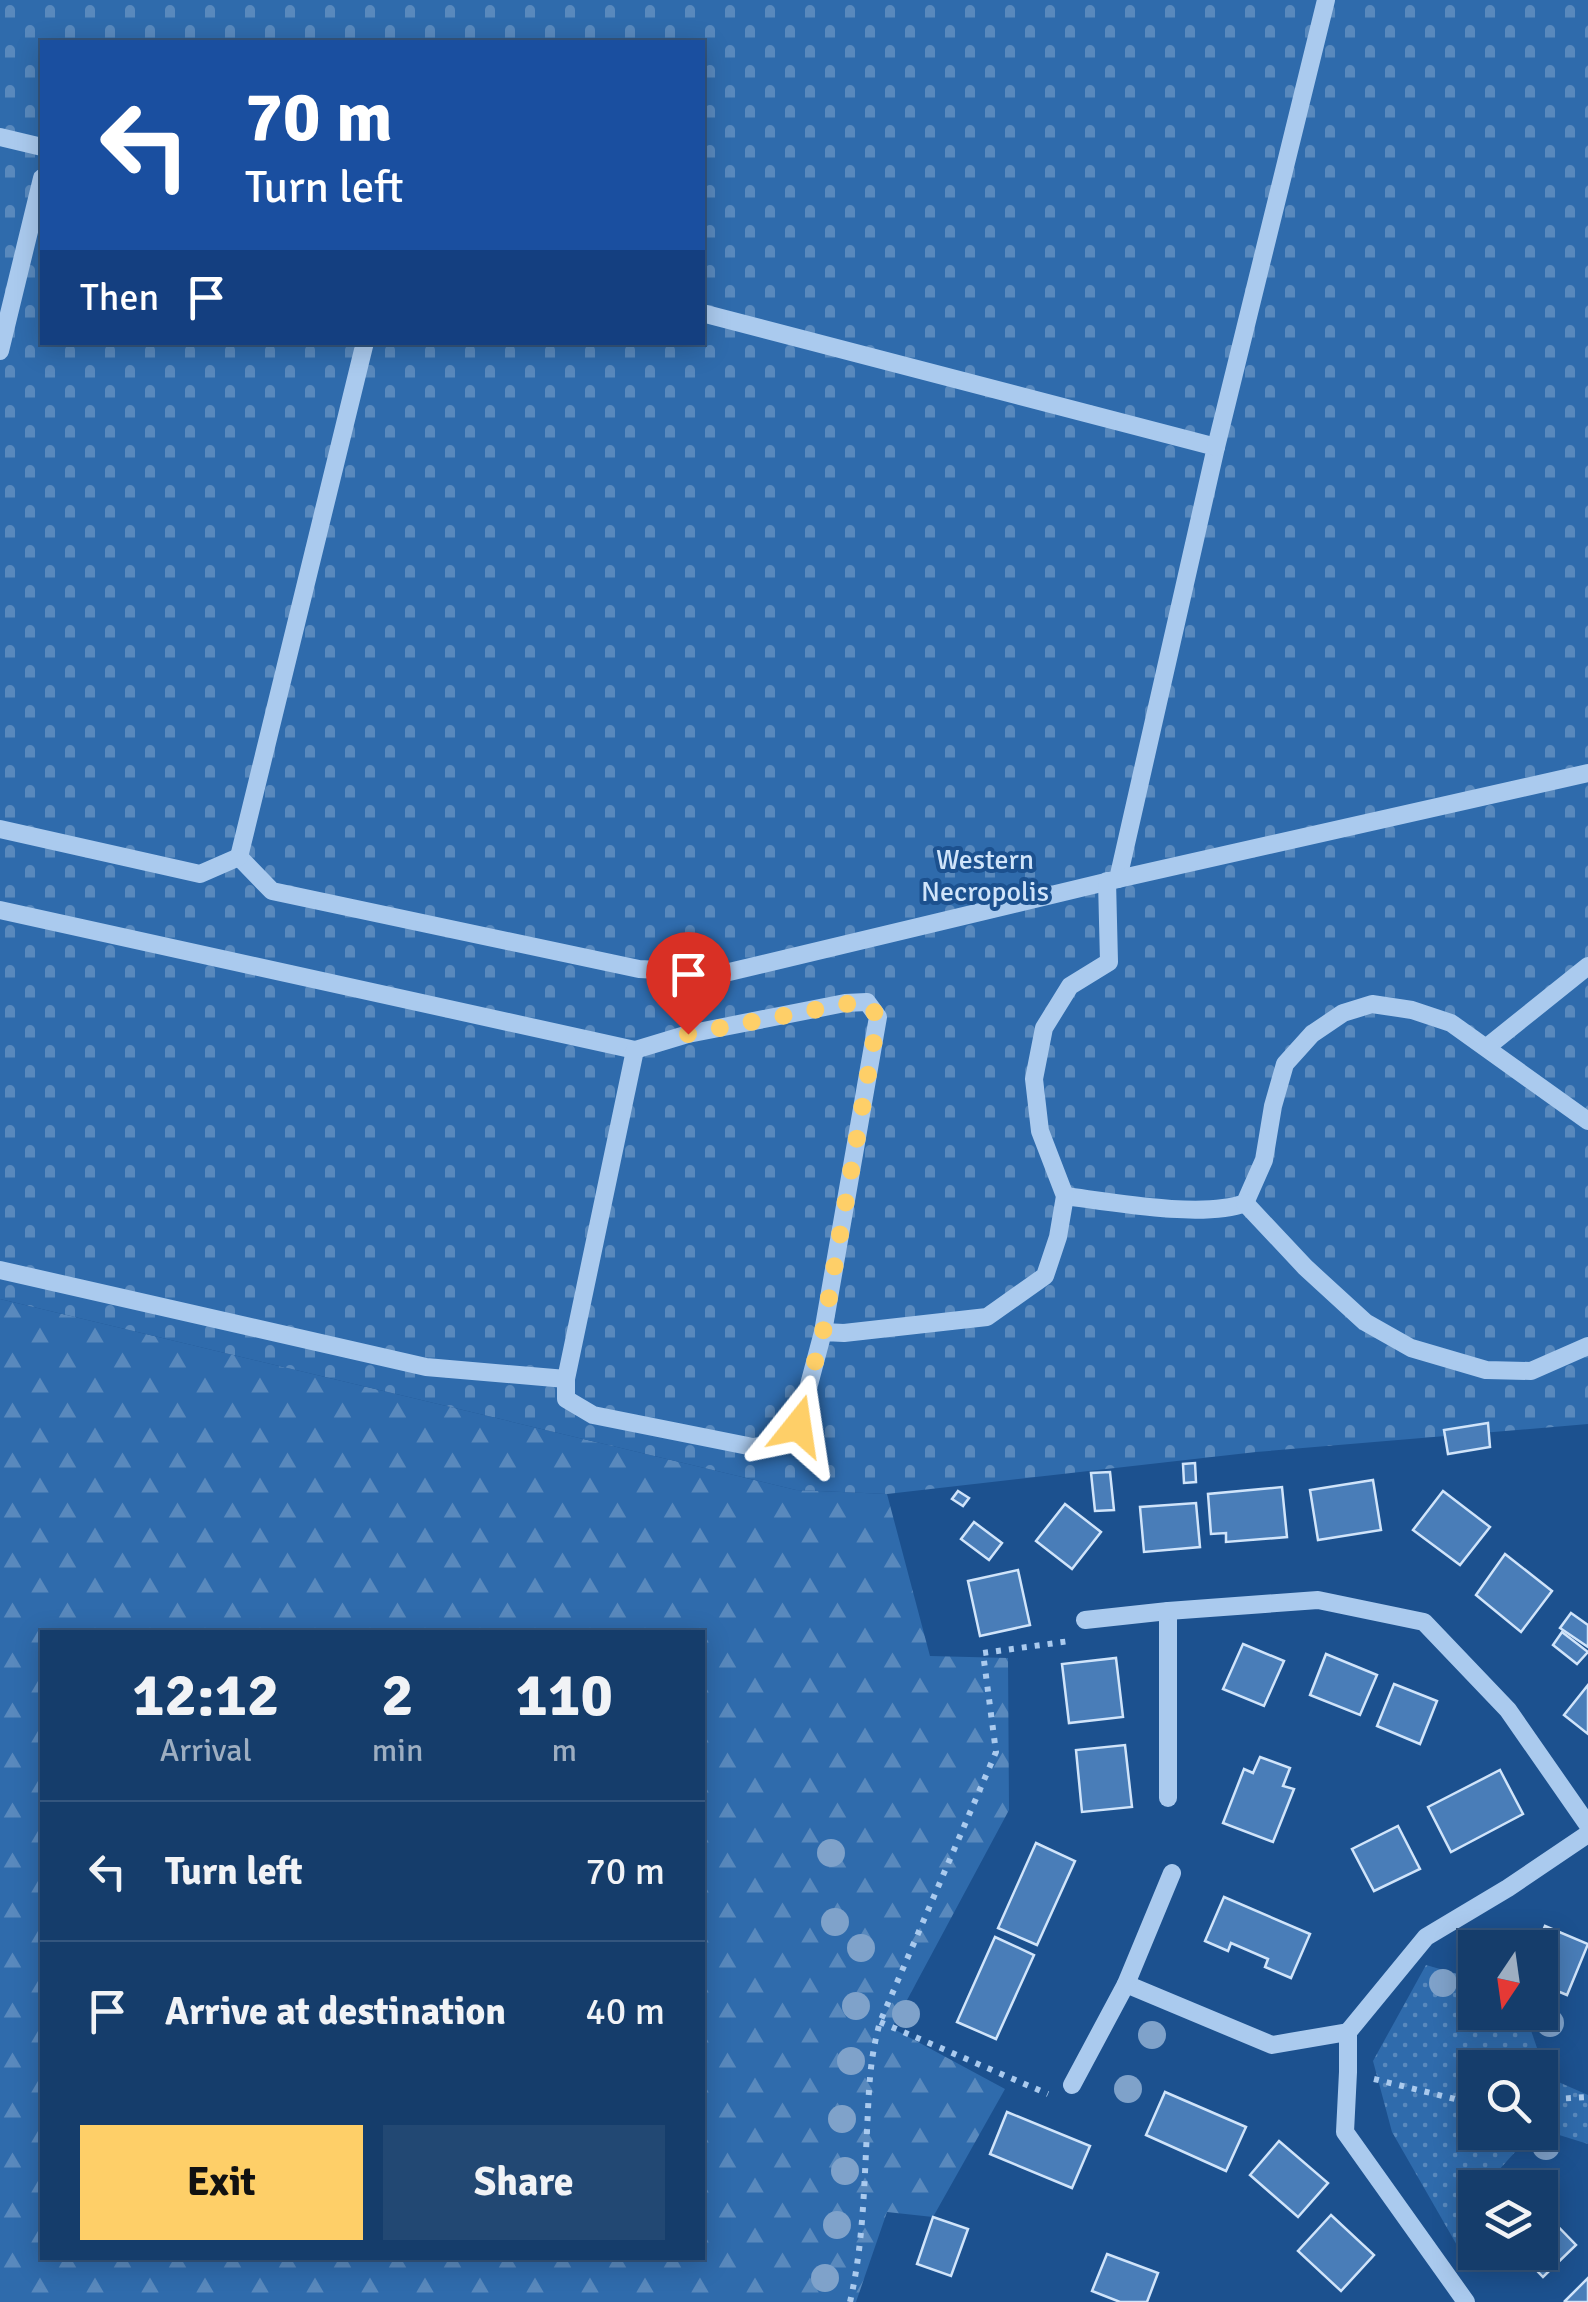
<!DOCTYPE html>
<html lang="en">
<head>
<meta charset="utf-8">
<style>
  body { margin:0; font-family:Signika,sans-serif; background:#224873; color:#f1f3f6; height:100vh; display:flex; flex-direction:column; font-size:38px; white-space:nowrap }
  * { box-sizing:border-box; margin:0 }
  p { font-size:32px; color:#9daec1 }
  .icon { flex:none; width:55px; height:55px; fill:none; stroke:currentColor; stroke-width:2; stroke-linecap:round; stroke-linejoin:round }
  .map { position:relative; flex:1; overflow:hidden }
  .drawer { position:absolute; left:40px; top:1630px; width:665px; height:630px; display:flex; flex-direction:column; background:#153d6b; border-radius:0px; box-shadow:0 5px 25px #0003,0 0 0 2px #34567e }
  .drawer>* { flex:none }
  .hud { position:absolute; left:40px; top:40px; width:665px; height:305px; border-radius:0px; box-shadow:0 5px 25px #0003,0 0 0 2px #34567e; background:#1a4fa0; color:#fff; overflow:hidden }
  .needle { width:65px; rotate:193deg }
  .controls { position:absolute; left:1458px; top:1930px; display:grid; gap:20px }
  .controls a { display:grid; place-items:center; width:100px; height:100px; border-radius:0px; background:#153d6b; box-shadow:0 5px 25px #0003,0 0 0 2px #34567e; font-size:50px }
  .pin { position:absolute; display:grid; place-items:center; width:85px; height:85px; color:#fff; margin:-102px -42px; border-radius:50% 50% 50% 0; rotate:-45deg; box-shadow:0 0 10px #0007 }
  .pin .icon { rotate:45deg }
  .me { position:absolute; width:110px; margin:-55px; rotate:15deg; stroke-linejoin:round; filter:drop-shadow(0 0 8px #0008) }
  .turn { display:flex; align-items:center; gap:35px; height:210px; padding:0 40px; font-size:45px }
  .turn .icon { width:130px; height:130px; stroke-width:2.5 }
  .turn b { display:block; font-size:70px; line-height:85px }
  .then { display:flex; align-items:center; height:95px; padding:0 40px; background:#0003; gap:20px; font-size:38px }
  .eta { display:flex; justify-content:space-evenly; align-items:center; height:170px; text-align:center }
  .eta b { font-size:60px; font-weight:700; line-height:70px }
  .cta { display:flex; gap:20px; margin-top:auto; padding:20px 40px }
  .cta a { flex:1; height:115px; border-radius:0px; background:#fecf68; color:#111; font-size:40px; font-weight:700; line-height:115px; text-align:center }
  .cta a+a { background:#224873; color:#f1f3f6 }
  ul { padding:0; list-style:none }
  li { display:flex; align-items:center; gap:30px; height:140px; padding:0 40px; border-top:2px solid #34567e }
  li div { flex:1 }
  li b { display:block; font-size:38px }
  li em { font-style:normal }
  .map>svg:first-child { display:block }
  .forest { fill:url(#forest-firs); fill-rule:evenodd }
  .cemetery { fill:url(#cemetery-stones); fill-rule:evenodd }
  .park { fill:url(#park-dots) }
  .building { fill:#497db8; stroke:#d0e4fa; stroke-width:2.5 }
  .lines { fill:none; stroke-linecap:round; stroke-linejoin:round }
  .path { stroke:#aacaee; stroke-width:6; stroke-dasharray:5 8; stroke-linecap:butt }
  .minor { stroke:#aacaee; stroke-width:18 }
  .tree { fill:#7fa2ca }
  .route { stroke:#fecf68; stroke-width:18; stroke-dasharray:0 32.4 }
  .labels { text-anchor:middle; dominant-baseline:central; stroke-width:8; stroke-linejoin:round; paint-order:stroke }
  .park-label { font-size:28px; fill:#d0e4fa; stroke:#1c518f }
</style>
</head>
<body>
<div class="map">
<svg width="1588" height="2302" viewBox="0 0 1588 2302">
  <defs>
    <pattern id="forest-firs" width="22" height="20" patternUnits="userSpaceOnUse" patternTransform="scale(2.5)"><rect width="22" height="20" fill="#2f6bac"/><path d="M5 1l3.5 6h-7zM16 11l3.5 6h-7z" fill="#5989bd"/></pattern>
    <pattern id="cemetery-stones" width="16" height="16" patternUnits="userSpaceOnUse" patternTransform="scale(2.5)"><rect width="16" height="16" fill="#2f6bac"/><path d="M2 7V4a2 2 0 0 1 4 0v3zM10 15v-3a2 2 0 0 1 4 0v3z" fill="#5989bd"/></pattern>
    <pattern id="park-dots" width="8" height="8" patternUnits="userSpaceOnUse" patternTransform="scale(2.5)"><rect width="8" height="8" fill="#2f6bac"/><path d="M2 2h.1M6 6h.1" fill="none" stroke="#5989bd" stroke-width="1.8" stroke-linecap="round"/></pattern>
  </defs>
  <rect width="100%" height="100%" fill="#1c518f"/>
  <path class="forest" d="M0,1299l796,191 91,4 43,162 78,2 1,152 -117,218 113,61 -72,128 -46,-5 -31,90h-856zM42,1632h660v626h-660z"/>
  <path class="cemetery" d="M0,0h1588v1424l-332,28 -369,42 -91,-4 -796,-191zM42,42h660v300h-660z"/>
  <polygon class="park" points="1426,1965 1475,1979 1475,2012 1525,2013 1547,2077 1588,2095 1588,2144 1540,2129 1540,2068 1475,2068 1475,2132 1532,2133 1498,2171 1515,2187 1475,2188 1475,2234 1458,2247 1392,2132 1373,2061"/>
  <g class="building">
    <polygon points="1488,1423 1490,1447 1448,1454 1444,1430"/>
    <polygon points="1195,1463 1196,1482 1184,1483 1183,1464"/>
    <polygon points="1110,1472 1114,1510 1095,1511 1091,1473"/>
    <polygon points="1373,1480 1381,1530 1318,1540 1310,1490"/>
    <polygon points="1282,1487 1287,1537 1226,1542 1226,1533 1211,1534 1208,1494"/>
    <polygon points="958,1491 969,1498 963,1506 952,1499"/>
    <polygon points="1443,1491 1490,1527 1460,1565 1413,1530"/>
    <polygon points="1196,1503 1200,1547 1144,1552 1140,1507"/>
    <polygon points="1065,1504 1101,1532 1072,1569 1036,1541"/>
    <polygon points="974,1522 1002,1543 989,1560 961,1539"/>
    <polygon points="1505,1554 1552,1591 1521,1632 1476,1595"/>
    <polygon points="1018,1570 1030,1625 980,1636 968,1581"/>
    <polygon points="1571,1613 1588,1625 1588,1647 1560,1628"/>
    <polygon points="1562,1632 1588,1652 1577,1664 1553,1645"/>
    <polygon points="1243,1644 1284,1661 1264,1706 1223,1689"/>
    <polygon points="1326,1654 1377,1675 1360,1715 1310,1695"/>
    <polygon points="1116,1658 1123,1717 1069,1723 1062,1664"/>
    <polygon points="1394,1684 1437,1701 1420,1744 1377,1726"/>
    <polygon points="1588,1685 1588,1734 1564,1715"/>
    <polygon points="1125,1745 1132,1807 1082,1812 1076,1750"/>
    <polygon points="1260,1757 1290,1768 1283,1786 1294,1789 1273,1842 1223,1823 1244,1769 1253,1773"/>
    <polygon points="1500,1770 1523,1814 1451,1852 1428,1807"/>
    <polygon points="1398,1826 1420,1869 1374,1891 1352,1849"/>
    <polygon points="1036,1843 1075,1861 1037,1945 998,1928"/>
    <polygon points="1224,1897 1310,1934 1291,1978 1265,1967 1268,1959 1231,1943 1228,1951 1205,1941"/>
    <polygon points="1545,1926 1588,1944 1567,1995 1540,1984 1540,1948 1536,1948"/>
    <polygon points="995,1937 1034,1955 996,2039 957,2022"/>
    <polygon points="1165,2092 1246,2127 1226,2171 1146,2135"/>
    <polygon points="1007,2112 1090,2146 1072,2188 990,2154"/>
    <polygon points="1279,2141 1328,2183 1298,2217 1250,2175"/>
    <polygon points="1540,2208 1576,2245 1543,2277 1519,2252 1540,2252"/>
    <polygon points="1331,2215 1374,2255 1341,2291 1298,2251"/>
    <polygon points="933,2217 968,2229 951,2276 917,2264"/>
    <polygon points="1107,2254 1158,2273 1147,2302 1120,2302 1092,2291"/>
    <polygon points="1588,2278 1588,2302 1567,2302 1565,2301"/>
  </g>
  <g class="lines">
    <g class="path">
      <polyline points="880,2022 1048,2094"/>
      <polyline points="1374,2079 1475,2104"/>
      <polyline points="1540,2100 1588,2097"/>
      <path d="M850,2302c13,-56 14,-113 17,-171 2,-40 2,-70 13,-109l116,-270 -13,-99 87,-12"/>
    </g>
    <g class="minor">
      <polyline points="0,137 42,147"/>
      <polyline points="365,342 239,857 272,891 639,969 725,973 1118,879 1216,447 702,313"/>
      <polyline points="0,351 42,178"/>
      <polyline points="1216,447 1326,0"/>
      <polyline points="0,829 200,874 239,857"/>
      <polyline points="1118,879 1588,773"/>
      <polyline points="0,910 635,1050"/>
      <polyline points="1487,1047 1588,966"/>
      <path d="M1065,1196c46,6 138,23 180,7l19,-43 9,-54 12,-42 27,-30 31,-21 29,-9 40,6 39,13 137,98"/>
      <polyline points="1245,1203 1305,1267 1365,1322 1411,1348 1486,1370 1531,1371 1588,1346"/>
      <polyline points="0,1270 426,1367 566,1379"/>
      <polyline points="823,1332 878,1017 867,1002 845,1003 688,1034 635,1050 566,1379 566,1399 593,1415 753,1447 783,1443 798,1426 823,1332 844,1333 987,1317 1045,1276 1058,1237 1065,1196 1040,1131 1034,1079 1044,1028 1070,986 1109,962 1107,881"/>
      <polyline points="1168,1611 1168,1798"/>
      <polyline points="1085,1620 1168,1611 1318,1600 1424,1622 1508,1710 1588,1825"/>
      <polyline points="1126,1984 1272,2045 1348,2032"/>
      <polyline points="1072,2085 1126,1984 1172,1873"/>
      <polyline points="1466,2302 1345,2132 1348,2072 1348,2032 1426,1937 1508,1888 1588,1834"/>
    </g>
  </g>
  <g class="tree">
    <circle cx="831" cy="1853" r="14"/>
    <circle cx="835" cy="1922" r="14"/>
    <circle cx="861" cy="1948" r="14"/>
    <circle cx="1443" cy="1983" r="14"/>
    <circle cx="856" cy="2006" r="14"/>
    <circle cx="906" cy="2014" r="14"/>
    <circle cx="1550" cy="2023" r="14"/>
    <circle cx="1152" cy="2035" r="14"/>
    <circle cx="851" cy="2061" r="14"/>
    <circle cx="1128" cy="2089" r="14"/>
    <circle cx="842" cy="2119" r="14"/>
    <circle cx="1546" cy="2146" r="14"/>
    <circle cx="845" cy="2171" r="14"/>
    <circle cx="837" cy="2225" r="14"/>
    <circle cx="825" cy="2278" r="14"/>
  </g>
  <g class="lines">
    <polyline class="route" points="688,1034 845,1004 867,1002 878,1017 823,1332 798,1426"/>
  </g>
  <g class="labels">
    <g class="park-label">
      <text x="985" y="860">Western<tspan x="985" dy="32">Necropolis</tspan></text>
    </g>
  </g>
</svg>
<div class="controls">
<a><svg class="needle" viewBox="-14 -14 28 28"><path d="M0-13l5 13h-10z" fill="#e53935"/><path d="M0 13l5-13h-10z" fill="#9daec1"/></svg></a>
<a><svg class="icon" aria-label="search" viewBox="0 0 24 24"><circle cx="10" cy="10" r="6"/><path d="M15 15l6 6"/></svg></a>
<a><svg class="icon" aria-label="layers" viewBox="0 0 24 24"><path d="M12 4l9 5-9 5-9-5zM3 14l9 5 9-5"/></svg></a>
</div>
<div class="pin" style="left:688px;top:1034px;background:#d93025"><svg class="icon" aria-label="arrive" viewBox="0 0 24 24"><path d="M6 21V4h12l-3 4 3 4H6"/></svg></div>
<svg class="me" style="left:798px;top:1426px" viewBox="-20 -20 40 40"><path d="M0-17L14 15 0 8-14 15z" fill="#fecf68" stroke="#fff" stroke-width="4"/></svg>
<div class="hud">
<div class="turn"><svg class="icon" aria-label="left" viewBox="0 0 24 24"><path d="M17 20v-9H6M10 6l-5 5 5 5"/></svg><div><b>70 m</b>Turn left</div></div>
<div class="then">Then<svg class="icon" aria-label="arrive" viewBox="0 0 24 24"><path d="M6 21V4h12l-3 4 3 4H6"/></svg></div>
</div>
<section class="drawer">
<div class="eta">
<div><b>12:12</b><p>Arrival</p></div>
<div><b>2</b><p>min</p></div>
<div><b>110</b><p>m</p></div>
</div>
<ul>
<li><svg class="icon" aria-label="left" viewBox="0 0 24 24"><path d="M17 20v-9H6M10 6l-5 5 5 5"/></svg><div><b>Turn left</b></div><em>70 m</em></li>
<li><svg class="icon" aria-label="arrive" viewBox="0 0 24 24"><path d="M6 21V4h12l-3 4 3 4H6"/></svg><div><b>Arrive at destination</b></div><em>40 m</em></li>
</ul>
<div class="cta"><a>Exit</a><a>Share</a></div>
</section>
</div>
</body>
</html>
